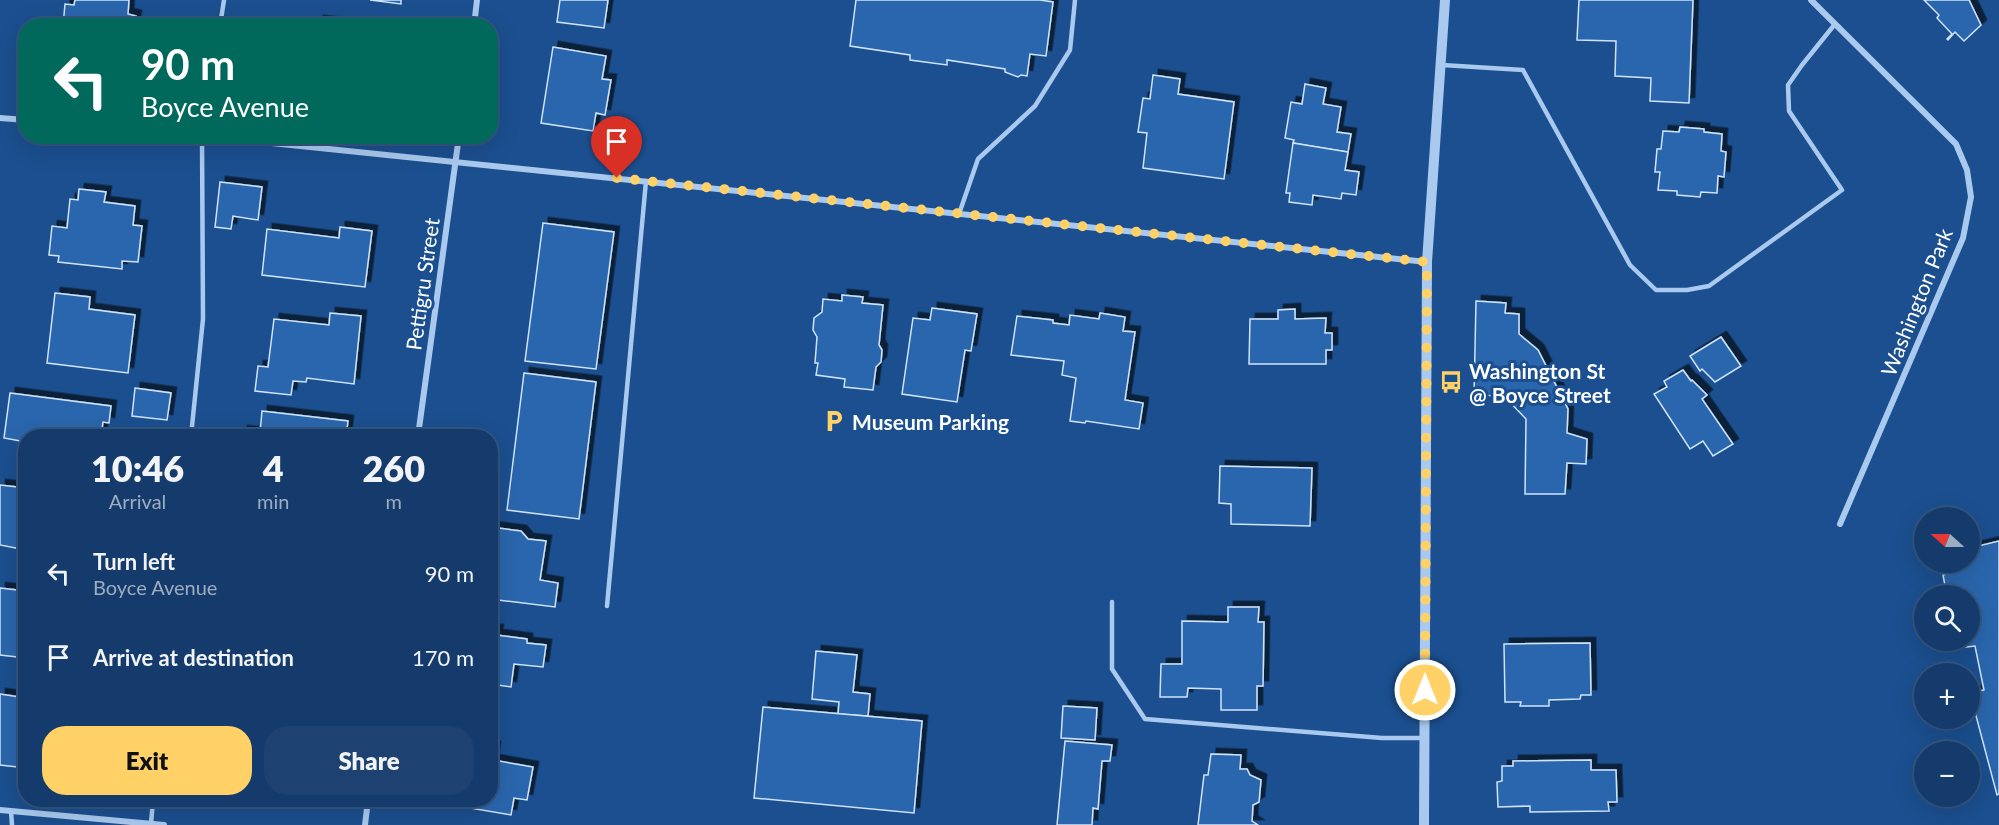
<!DOCTYPE html>
<html lang="en">
<head>
<meta charset="utf-8">
<style>
  body { margin:0; font-family:Lato,sans-serif; background:#1d4271; color:#f1f3f6; height:100vh; display:flex; flex-direction:column; font-size:22px; white-space:nowrap }
  * { box-sizing:border-box; margin:0 }
  p { font-size:20px; color:#9dadc1 }
  .icon { flex:none; width:33px; height:33px; fill:none; stroke:currentColor; stroke-width:2; stroke-linecap:round; stroke-linejoin:round }
  .map { position:relative; flex:1; overflow:hidden }
  .details { position:absolute; left:18px; top:429px; width:480px; height:378px; display:flex; flex-direction:column; background:#143b6b; border-radius:24px; box-shadow:0 6px 24px #0002,0 0 0 2px #33557e }
  .details>* { flex:none }
  .top-card { position:absolute; left:18px; top:18px; width:480px; height:126px; border-radius:24px; box-shadow:0 6px 24px #0002,0 0 0 2px #33557e; background:#00695c; color:#fff; overflow:hidden }
  .needle { width:39px; rotate:291deg }
  .tools { position:absolute; left:1914px; top:507px; display:grid; gap:12px }
  .tools a { display:grid; place-items:center; width:66px; height:66px; border-radius:50%; background:#143b6b; box-shadow:0 6px 24px #0002,0 0 0 2px #33557e; font-size:30px }
  .pin { position:absolute; display:grid; place-items:center; width:51px; height:51px; color:#fff; margin:-62px -26px; border-radius:50% 50% 50% 0; rotate:-45deg; box-shadow:0 0 6px #0007 }
  .pin .icon { rotate:45deg }
  .me { position:absolute; width:66px; margin:-33px; rotate:0deg; stroke-linejoin:round; filter:drop-shadow(0 0 4px #0008) }
  .turn { display:flex; align-items:center; gap:21px; height:126px; padding:0 24px; font-size:27px }
  .turn .icon { width:78px; height:78px; stroke-width:2.5 }
  .turn b { display:block; font-size:42px; line-height:51px }
  .eta { display:flex; justify-content:space-evenly; align-items:center; height:102px; text-align:center }
  .eta b { font-size:36px; font-weight:800; line-height:42px }
  .button { display:flex; gap:12px; margin-top:auto; padding:12px 24px }
  .button a { flex:1; height:69px; border-radius:24px; background:#ffd166; color:#111; font-size:24px; font-weight:800; line-height:69px; text-align:center }
  .button a+a { background:#1d4271; color:#f1f3f6 }
  ul { padding:0; list-style:none }
  li { display:flex; align-items:center; gap:18px; height:84px; padding:0 24px }
  li div { flex:1 }
  li b { display:block; font-size:22px }
  li em { font-style:normal }
  .map>svg:first-child { display:block }
  .building { fill:#2a66ad; stroke:#cfe3fa; stroke-width:1.5; filter:url(#shadow) }
  .lines { fill:none; stroke-linecap:round; stroke-linejoin:round }
  .service { stroke:#a9c9ee; stroke-width:4.5 }
  .minor { stroke:#a9c9ee; stroke-width:6 }
  .tertiary { stroke:#a9c9ee; stroke-width:10 }
  .route { stroke:#ffd166; stroke-width:10; stroke-dasharray:0 18 }
  .labels { text-anchor:middle; dominant-baseline:central; stroke-width:6; stroke-linejoin:round; paint-order:stroke }
  .street-label { font-size:21px; fill:#fff; stroke:#1b4f8f }
  .poi-label { font-size:21px; font-weight:bold; fill:#fff; stroke:#1b4f8f; text-anchor:start }
</style>
</head>
<body>
<div class="map">
<svg width="1999" height="825" viewBox="0 0 1999 825">
  <defs>
    <filter id="shadow"><feDropShadow dx="5.5" dy="-5.5" stdDeviation="0" flood-color="#0009"/></filter>
  </defs>
  <rect width="100%" height="100%" fill="#1b4f8f"/>
  <g class="building">
    <polygon points="75,0 129,0 128,14 136,16 134,26 63,26 65,4 74,5"/>
    <polygon points="370,0 401,0 401,4"/>
    <polygon points="560,0 608,0 604,28 557,22"/>
    <polygon points="856,0 1040,0 1053,2 1046,56 1030,54 1027,76 1021,75 1018,77 1005,72 1005,69 947,60 947,65 910,60 910,55 850,46"/>
    <polygon points="1579,0 1693,0 1689,103 1650,101 1651,78 1615,76 1616,41 1577,40"/>
    <polygon points="1924,0 1969,0 1981,25 1964,41 1955,32 1948,40 1947,39 1952,34 1937,18 1939,15"/>
    <polygon points="318,21 361,26 318,26"/>
    <polygon points="553,47 606,56 602,79 611,80 605,115 596,113 593,131 541,123"/>
    <polygon points="1153,75 1180,79 1178,94 1234,102 1224,179 1143,168 1147,133 1138,132 1143,98 1150,99"/>
    <polygon points="1305,84 1326,88 1323,104 1341,107 1337,132 1351,134 1348,152 1293,143 1294,140 1285,138 1291,102 1302,104"/>
    <polygon points="1680,127 1704,129 1704,132 1722,134 1721,151 1726,152 1724,177 1718,176 1717,193 1701,192 1700,197 1677,195 1677,191 1658,190 1660,172 1655,172 1657,149 1661,149 1663,131 1679,132"/>
    <polygon points="1293,143 1348,152 1345,170 1359,172 1356,195 1342,193 1341,199 1313,195 1312,205 1289,202 1290,193 1286,193"/>
    <polygon points="220,182 262,187 258,220 233,216 231,229 215,227"/>
    <polygon points="79,189 106,192 104,202 135,206 133,225 142,226 138,262 122,261 122,269 58,262 59,256 49,255 52,226 67,228 70,199 78,200"/>
    <polygon points="543,223 614,232 596,369 525,361"/>
    <polygon points="340,227 372,231 365,287 262,275 267,229 339,238"/>
    <polygon points="55,293 90,297 89,309 135,315 128,373 47,363"/>
    <polygon points="842,295 863,297 862,303 883,305 879,345 882,350 881,362 876,367 873,390 844,387 845,379 816,375 818,363 815,363 817,337 813,330 814,318 822,312 823,299 842,301"/>
    <polygon points="1476,301 1506,303 1505,313 1519,314 1519,334 1538,350 1568,409 1567,433 1587,439 1586,464 1567,463 1565,494 1525,494 1526,419 1504,396 1474,395"/>
    <polygon points="932,308 977,314 971,351 965,350 957,402 902,394 913,318 930,320"/>
    <polygon points="1295,309 1295,319 1326,318 1325,333 1332,333 1332,350 1326,350 1326,364 1249,364 1250,319 1278,319 1278,310"/>
    <polygon points="330,313 361,316 354,384 307,378 306,382 293,381 291,395 255,391 258,366 268,367 274,319 329,325"/>
    <polygon points="1100,313 1125,317 1123,331 1135,332 1125,400 1143,403 1139,429 1086,421 1085,423 1070,421 1076,378 1062,375 1064,361 1011,355 1017,316 1053,320 1053,323 1069,325 1070,315 1099,319"/>
    <polygon points="1721,337 1741,366 1715,382 1702,369 1700,371 1690,356"/>
    <polygon points="1683,370 1691,381 1692,380 1707,395 1702,399 1733,444 1713,456 1703,441 1690,449 1654,394 1667,387 1664,381"/>
    <polygon points="524,373 596,382 579,519 507,510"/>
    <polygon points="135,388 171,393 167,420 132,416"/>
    <polygon points="10,393 111,406 109,423 103,422 101,436 26,436 26,442 4,438"/>
    <polygon points="262,411 348,421 346,436 242,436 242,431 260,433"/>
    <polygon points="1220,466 1312,468 1310,526 1231,524 1231,504 1219,503"/>
    <polygon points="0,485 26,488 26,550 0,545"/>
    <polygon points="490,527 521,531 528,539 546,541 540,580 558,583 555,607 490,599"/>
    <polygon points="1999,541 1999,794 1997,795 1970,693 1984,690 1975,646 1958,648 1956,640 1970,640 1970,596 1947,596 1943,575 1962,570 1960,562 1970,562 1970,548"/>
    <polygon points="0,588 26,591 26,658 0,655"/>
    <polygon points="1228,607 1259,607 1258,622 1264,622 1263,686 1257,686 1257,710 1221,710 1221,689 1188,688 1187,697 1160,697 1161,664 1182,664 1182,621 1228,622"/>
    <polygon points="490,630 498,630 497,635 527,639 527,643 546,645 543,667 514,664 511,687 490,684"/>
    <polygon points="1590,643 1591,695 1581,695 1580,699 1549,700 1549,706 1520,706 1521,702 1505,702 1504,644"/>
    <polygon points="816,651 857,655 853,692 870,694 868,716 838,714 839,702 812,699"/>
    <polygon points="0,694 26,698 26,768 0,765"/>
    <polygon points="1063,706 1097,708 1095,740 1061,738"/>
    <polygon points="763,707 922,721 914,813 754,798"/>
    <polygon points="1065,741 1112,745 1110,761 1102,761 1098,809 1093,808 1092,825 1057,825"/>
    <polygon points="490,747 495,747 493,760 533,767 527,800 514,798 511,815 452,805 453,800 490,800"/>
    <polygon points="1211,754 1241,755 1240,769 1247,769 1250,775 1261,780 1259,802 1253,805 1252,821 1258,825 1198,825 1204,775 1208,775"/>
    <polygon points="1591,760 1591,770 1616,770 1617,802 1608,802 1609,811 1530,812 1530,806 1498,807 1497,782 1502,781 1502,766 1513,766 1513,761"/>
  </g>
  <g class="lines">
    <g class="service">
      <polyline points="220,26 224,0"/>
      <polyline points="1442,65 1523,70 1630,265 1656,290 1687,290 1709,286 1842,190 1789,111 1788,85 1802,65 1835,24"/>
      <polyline points="959,214 978,159 1035,106 1070,50 1075,0"/>
      <polyline points="191,436 203,319 202,136"/>
      <polyline points="1112,602 1112,669 1145,719 1382,738 1424,738"/>
      <polyline points="607,606 646,181"/>
      <polyline points="11,811 12,825"/>
      <polyline points="151,824 153,800"/>
    </g>
    <g class="minor">
      <polyline points="1811,0 1956,144 1967,170 1971,197 1963,238 1840,524"/>
      <polyline points="474,26 477,0"/>
      <polyline points="0,118 26,120"/>
      <polyline points="202,136 1427,262"/>
      <polyline points="418,436 459,136"/>
      <polyline points="0,810 164,825"/>
      <polyline points="365,825 368,800"/>
    </g>
    <polyline class="tertiary" points="1424,825 1427,262 1445,0"/>
  </g>
  <g class="lines">
    <polyline class="route" points="617,178 1427,262 1425,690"/>
  </g>
  <defs>
    <g id="bus-bare" transform="scale(1.8)"><path d="M-5-6H5V4H4V6H2V4H-2V6H-4V4H-5ZM-3.5-4V0h7V-4ZM-3.5 1.2v1.5H-2V1.2ZM2 1.2v1.5H3.5V1.2Z" fill="#ffd166" stroke="#1b4f8f" stroke-width="2.5" paint-order="stroke"/></g>
    <g id="parking-bare" transform="scale(1.8)"><path d="M-3.5-5.5H1a3.5 3.5 0 0 1 0 7H-1V5.5H-3.5ZM-1-3.4V-.6H.8a1.4 1.4 0 0 0 0-2.8Z" fill="#ffd166" stroke="#1b4f8f" stroke-width="2.5" paint-order="stroke"/></g>
  </defs>
  <g fill-rule="evenodd">
    <use href="#bus-bare" x="1451" y="382"/>
    <use href="#parking-bare" x="834" y="421"/>
  </g>
  <g class="labels">
    <g class="street-label">
      <text transform="translate(422 284) rotate(-82)">Pettigru Street</text>
      <text transform="translate(1916 302) rotate(-68)">Washington Park</text>
    </g>
    <g class="poi-label">
      <text x="1469" y="370">Washington St<tspan x="1469" dy="24">@ Boyce Street</tspan></text>
      <text x="852" y="421">Museum Parking</text>
    </g>
  </g>
</svg>
<div class="tools">
<a><svg class="needle" viewBox="-14 -14 28 28"><path d="M0-13l5 13h-10z" fill="#e53935"/><path d="M0 13l5-13h-10z" fill="#9dadc1"/></svg></a>
<a><svg class="icon" aria-label="search" viewBox="0 0 24 24"><circle cx="10" cy="10" r="6"/><path d="M15 15l6 6"/></svg></a>
<a>+</a>
<a>−</a>
</div>
<div class="pin" style="left:617px;top:178px;background:#d93025"><svg class="icon" aria-label="arrive" viewBox="0 0 24 24"><path d="M6 21V4h12l-3 4 3 4H6"/></svg></div>
<svg class="me" style="left:1425px;top:690px" viewBox="-20 -20 40 40"><circle r="17" fill="#ffd166" stroke="#fff" stroke-width="3"/><path d="M0-11L8 9 0 5-8 9z" fill="#fff"/></svg>
<div class="top-card">
<div class="turn"><svg class="icon" aria-label="left" viewBox="0 0 24 24"><path d="M17 20v-9H6M10 6l-5 5 5 5"/></svg><div><b>90 m</b>Boyce Avenue</div></div>
</div>
<section class="details">
<div class="eta">
<div><b>10:46</b><p>Arrival</p></div>
<div><b>4</b><p>min</p></div>
<div><b>260</b><p>m</p></div>
</div>
<ul>
<li><svg class="icon" aria-label="left" viewBox="0 0 24 24"><path d="M17 20v-9H6M10 6l-5 5 5 5"/></svg><div><b>Turn left</b><p>Boyce Avenue</p></div><em>90 m</em></li>
<li><svg class="icon" aria-label="arrive" viewBox="0 0 24 24"><path d="M6 21V4h12l-3 4 3 4H6"/></svg><div><b>Arrive at destination</b></div><em>170 m</em></li>
</ul>
<div class="button"><a>Exit</a><a>Share</a></div>
</section>
</div>
</body>
</html>
